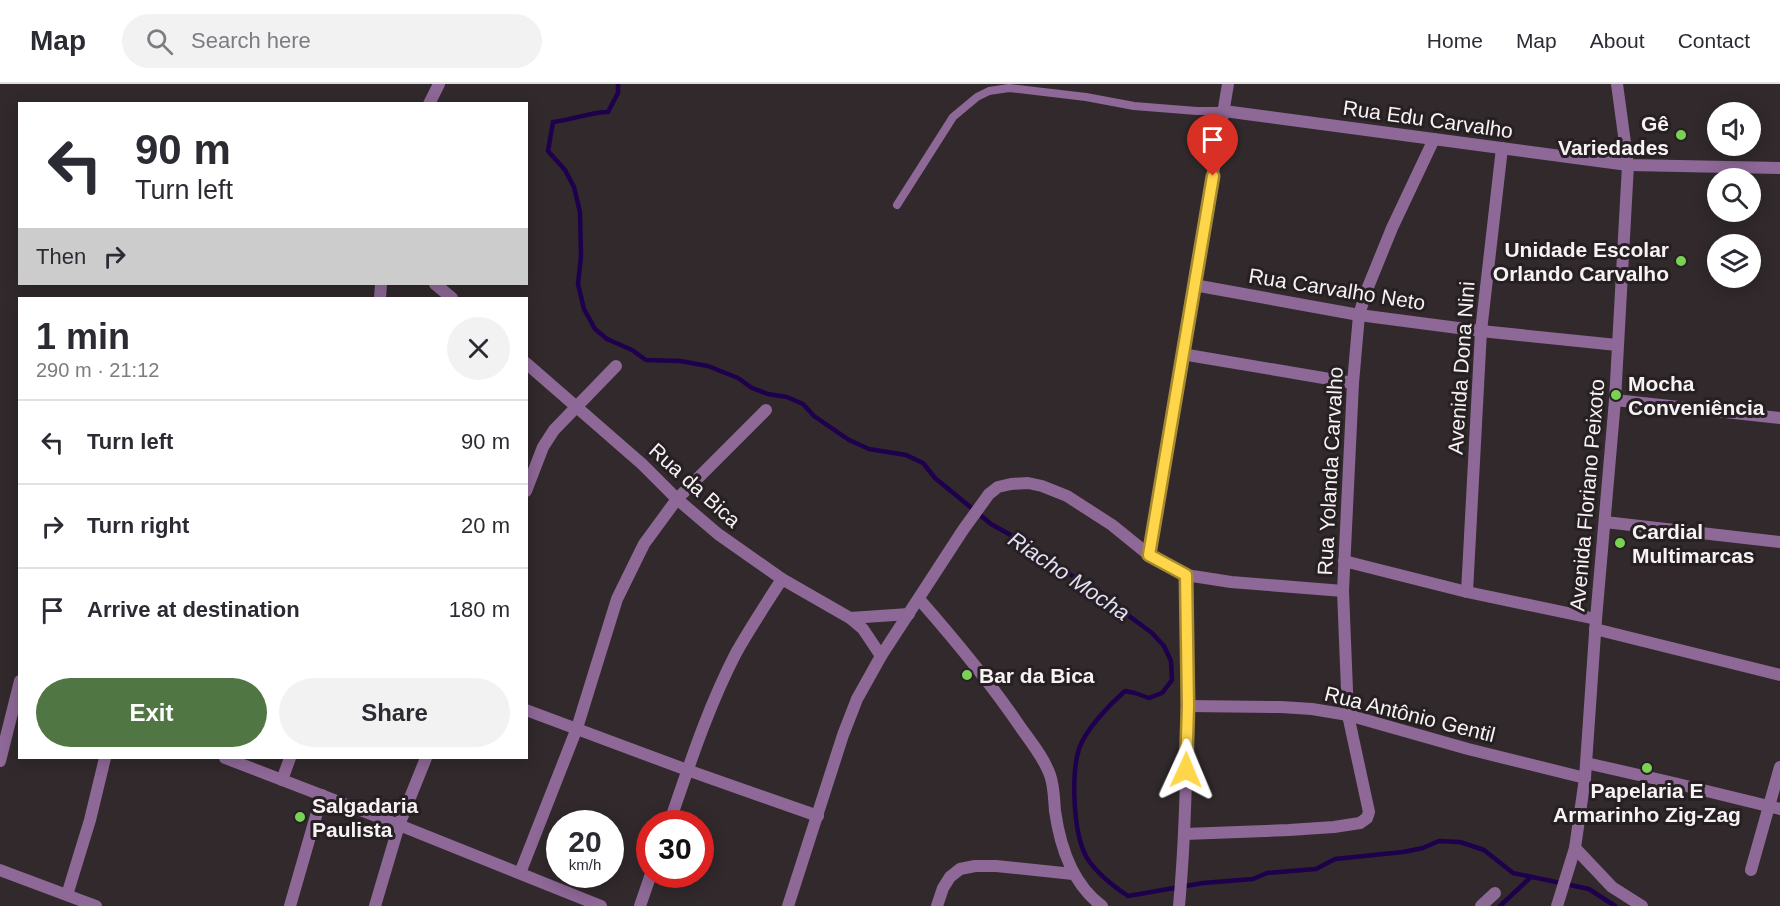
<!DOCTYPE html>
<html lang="en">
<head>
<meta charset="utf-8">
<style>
  body { margin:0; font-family:Helvetica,sans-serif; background:#f2f2f3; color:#2b2b33; height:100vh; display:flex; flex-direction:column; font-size:22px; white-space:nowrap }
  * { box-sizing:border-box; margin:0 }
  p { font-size:20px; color:#7c7c81 }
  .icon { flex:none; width:33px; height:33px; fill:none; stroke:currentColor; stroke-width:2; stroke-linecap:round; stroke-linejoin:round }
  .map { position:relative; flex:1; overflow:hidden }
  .panel { position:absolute; left:18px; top:213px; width:510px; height:462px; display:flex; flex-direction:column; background:#fff; border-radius:0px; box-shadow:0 3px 15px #0003 }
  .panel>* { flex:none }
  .top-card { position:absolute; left:18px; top:18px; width:510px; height:183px; border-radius:0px; box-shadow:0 3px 15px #0003; background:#fff; color:#2b2b33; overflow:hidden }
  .buttons { position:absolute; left:1707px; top:18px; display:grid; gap:12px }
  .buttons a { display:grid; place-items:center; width:54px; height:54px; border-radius:50%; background:#fff; box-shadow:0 3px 15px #0003; font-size:30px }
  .speed { position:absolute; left:546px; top:726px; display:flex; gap:12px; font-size:30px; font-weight:700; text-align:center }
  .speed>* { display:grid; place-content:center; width:78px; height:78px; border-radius:50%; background:#fff; box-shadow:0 3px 15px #0003; line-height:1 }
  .speed small { font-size:15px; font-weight:400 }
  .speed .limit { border:9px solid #d22; background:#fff; color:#111 }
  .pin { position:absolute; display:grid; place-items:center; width:51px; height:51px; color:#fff; margin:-62px -26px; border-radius:50% 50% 50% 0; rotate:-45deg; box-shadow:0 0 6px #0007 }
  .pin .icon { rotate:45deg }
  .me { position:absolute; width:66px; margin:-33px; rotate:1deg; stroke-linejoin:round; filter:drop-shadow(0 0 4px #0008) }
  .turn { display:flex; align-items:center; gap:21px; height:126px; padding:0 18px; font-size:27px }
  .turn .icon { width:78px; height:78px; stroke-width:2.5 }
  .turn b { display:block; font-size:42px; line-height:51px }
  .then { display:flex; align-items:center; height:57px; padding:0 18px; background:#0003; gap:12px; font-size:22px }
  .round { display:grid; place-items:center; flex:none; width:63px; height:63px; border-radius:32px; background:#f2f2f3 }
  .summary { display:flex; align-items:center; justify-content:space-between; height:102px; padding:0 18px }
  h1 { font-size:36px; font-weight:600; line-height:45px }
  .button { display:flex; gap:12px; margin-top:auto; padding:12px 18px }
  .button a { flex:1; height:69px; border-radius:36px; background:#4f7643; color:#fff; font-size:24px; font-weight:600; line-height:69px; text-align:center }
  .button a+a { background:#f2f2f3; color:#2b2b33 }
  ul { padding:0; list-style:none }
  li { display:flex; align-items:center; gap:18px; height:84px; padding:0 18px; border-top:2px solid #e1e1e2 }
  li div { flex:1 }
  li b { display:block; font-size:22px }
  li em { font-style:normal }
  header { display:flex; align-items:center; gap:36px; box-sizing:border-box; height:84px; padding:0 30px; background:#fff; border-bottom:2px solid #e1e1e2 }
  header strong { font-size:28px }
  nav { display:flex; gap:33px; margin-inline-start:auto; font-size:21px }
  .search { width:420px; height:54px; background:#f2f2f3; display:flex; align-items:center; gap:15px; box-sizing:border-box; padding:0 21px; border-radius:33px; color:#7c7c81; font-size:22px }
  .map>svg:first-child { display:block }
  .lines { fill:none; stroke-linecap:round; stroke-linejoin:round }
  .stream { stroke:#1e004d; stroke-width:4.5 }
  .service { stroke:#8e6897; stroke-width:8 }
  .minor { stroke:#8e6897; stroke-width:12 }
  .route-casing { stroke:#a68a30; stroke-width:15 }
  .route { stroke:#ffd54a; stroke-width:10 }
  .poi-dot { fill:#7bd156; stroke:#272023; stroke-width:2 }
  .labels { text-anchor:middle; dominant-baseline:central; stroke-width:6; stroke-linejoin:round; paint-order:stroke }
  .street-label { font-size:21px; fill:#f7f2f4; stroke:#272023 }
  .poi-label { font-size:21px; font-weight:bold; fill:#f7f2f4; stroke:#272023; text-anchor:start }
  .water-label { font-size:22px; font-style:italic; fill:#e3e0f7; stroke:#272023 }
</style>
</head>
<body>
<header>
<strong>Map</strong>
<div class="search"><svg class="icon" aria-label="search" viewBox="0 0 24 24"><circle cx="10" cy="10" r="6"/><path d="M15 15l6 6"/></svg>Search here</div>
<nav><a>Home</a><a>Map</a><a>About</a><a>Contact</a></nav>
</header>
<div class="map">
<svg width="1780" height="822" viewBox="0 0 1780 822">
  <rect width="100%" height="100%" fill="#31292c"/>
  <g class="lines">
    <g class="stream">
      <path d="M618,0v9l-10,19c-18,0 -36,8 -55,10l-5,29 17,19 9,17 6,25 1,44 -3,28 6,25 11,20 12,10 25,11 14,10 34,1 28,5 30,12 14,10 16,6 19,3 16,7 11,12 35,24 20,9 37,6 17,8 12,15 56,46 41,23 50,36 32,17 11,13 27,20 12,13 7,15 1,19 -10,13 -13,5 -14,-5 -10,-2c-15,13 -40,39 -46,58 -8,26 -6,85 8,109 10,16 26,28 41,38l75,-13 50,-4 14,-6 49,-4 19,-10 68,-7 20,-4 16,-7 21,1 24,8 29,23 76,16 26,17"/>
      <polyline points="1500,822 1531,793"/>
    </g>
    <polyline class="service" points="897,121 953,33 977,13 989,7 1009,4 1086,13 1134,22 1197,27 1224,27"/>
    <g class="minor">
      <polyline points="429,20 439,0"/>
      <polyline points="1224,27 1628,81 1780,84"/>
      <polyline points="435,200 452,214"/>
      <polyline points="1194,201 1359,231 1481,247 1617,261"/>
      <polyline points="380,214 381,200"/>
      <polyline points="1182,270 1353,299"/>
      <polyline points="526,279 642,380 677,415 718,450 782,495 850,534 863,545 881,572"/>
      <polyline points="1615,316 1780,334"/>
      <polyline points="526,407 543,363 554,346 616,282"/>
      <polyline points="1605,438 1780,458"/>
      <polyline points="1149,471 1228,0"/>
      <polyline points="1344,477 1467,508 1596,535"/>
      <polyline points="1467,508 1481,247 1502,64"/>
      <path d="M919,515c36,41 71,83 102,129 10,14 23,30 29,47 4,11 4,24 5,36 5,35 17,73 47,95"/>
      <polyline points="850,534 909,530"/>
      <polyline points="1595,545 1780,591"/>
      <polyline points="1188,622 1281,623 1312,625 1348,631 1468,665 1585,694"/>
      <polyline points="526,626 687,686 818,732"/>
      <polyline points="225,674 399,741 601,822"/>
      <polyline points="0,677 20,597"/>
      <polyline points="1586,679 1674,699 1780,725"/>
      <polyline points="282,696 290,674"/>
      <path d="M669,740c20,-58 39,-117 67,-171 14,-25 30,-49 46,-74"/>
      <polyline points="1185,750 1289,746 1334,743 1360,739 1367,734 1369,728 1348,631 1343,507 1353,299 1359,231 1366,208 1392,144 1434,55"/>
      <polyline points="1575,764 1612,803 1642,822"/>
      <polyline points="0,786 96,822"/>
      <polyline points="1751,786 1780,683"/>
      <polyline points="520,789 577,644 617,515 644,460 677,415 766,326"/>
      <polyline points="67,811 90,736 105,674"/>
      <polyline points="290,822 322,711"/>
      <polyline points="375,822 399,741 426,674"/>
      <polyline points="640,822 651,790"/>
      <polyline points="788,822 843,651 857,615 881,572 963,446 989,410 998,403 1011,400 1028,399 1042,402 1067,412 1112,441 1149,471 1186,491 1231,498 1343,507"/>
      <polyline points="937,822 943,804 950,793 960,785 975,782 996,782 1073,790"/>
      <path d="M1179,822c10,-110 8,-220 7,-331"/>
      <polyline points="1481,822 1495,809"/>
      <polyline points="1557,822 1575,764 1585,694 1596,535 1615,316 1628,81 1617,0"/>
    </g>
  </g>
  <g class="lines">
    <g class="route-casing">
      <polyline id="route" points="1186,686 1188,622 1186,491 1149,471 1213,92"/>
    </g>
    <use href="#route" class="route"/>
  </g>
  <g class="poi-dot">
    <circle cx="1681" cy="51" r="6"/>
    <circle cx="1681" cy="177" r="6"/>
    <circle cx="1616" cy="311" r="6"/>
    <circle cx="1620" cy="459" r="6"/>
    <circle cx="967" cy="591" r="6"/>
    <circle cx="1647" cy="684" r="6"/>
    <circle cx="300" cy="733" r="6"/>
  </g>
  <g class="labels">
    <g class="street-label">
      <text transform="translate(1428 35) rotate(8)">Rua Edu Carvalho</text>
      <text transform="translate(1337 205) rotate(9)">Rua Carvalho Neto</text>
      <text transform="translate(1461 284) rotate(-86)">Avenida Dona Nini</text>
      <text transform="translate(1330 387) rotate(-87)">Rua Yolanda Carvalho</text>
      <text transform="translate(695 401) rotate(42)">Rua da Bica</text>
      <text transform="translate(1587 411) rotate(-85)">Avenida Floriano Peixoto</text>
      <text transform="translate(1410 630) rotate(14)">Rua Antônio Gentil</text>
    </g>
    <g class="poi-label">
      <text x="1669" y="39" text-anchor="end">Gê<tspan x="1669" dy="24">Variedades</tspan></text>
      <text x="1669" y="165" text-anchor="end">Unidade Escolar<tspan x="1669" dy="24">Orlando Carvalho</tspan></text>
      <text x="1628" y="299">Mocha<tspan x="1628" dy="24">Conveniência</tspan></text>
      <text x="1632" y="447">Cardial<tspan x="1632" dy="24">Multimarcas</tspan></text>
      <text x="979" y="591">Bar da Bica</text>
      <text x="1647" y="706" text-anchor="middle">Papelaria E<tspan x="1647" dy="24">Armarinho Zig-Zag</tspan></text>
      <text x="312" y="721">Salgadaria<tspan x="312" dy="24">Paulista</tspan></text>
    </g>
    <g class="water-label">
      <text transform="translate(1069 492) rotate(34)">Riacho Mocha</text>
    </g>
  </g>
</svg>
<div class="buttons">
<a><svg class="icon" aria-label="sound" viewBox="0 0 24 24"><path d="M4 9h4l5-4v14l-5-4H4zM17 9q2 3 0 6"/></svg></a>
<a><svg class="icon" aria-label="search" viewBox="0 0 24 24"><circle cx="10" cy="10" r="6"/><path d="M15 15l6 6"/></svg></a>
<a><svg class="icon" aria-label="layers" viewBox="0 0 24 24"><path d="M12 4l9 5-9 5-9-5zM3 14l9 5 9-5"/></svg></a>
</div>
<div class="speed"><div>20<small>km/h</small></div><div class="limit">30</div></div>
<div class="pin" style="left:1213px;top:92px;background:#d93025"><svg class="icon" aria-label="arrive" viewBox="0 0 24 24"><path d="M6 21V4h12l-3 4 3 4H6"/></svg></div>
<svg class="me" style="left:1186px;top:686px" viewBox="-20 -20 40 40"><path d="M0-17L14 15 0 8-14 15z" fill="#ffd54a" stroke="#fff" stroke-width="4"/></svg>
<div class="top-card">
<div class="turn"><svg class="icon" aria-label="left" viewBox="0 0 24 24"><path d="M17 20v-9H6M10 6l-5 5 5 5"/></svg><div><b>90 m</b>Turn left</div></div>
<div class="then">Then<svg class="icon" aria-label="right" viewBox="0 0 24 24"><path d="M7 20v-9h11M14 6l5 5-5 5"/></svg></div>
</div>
<section class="panel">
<div class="summary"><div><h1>1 min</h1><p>290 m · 21:12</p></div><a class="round"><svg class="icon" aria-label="close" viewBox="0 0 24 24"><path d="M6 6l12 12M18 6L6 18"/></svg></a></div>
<ul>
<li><svg class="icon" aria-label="left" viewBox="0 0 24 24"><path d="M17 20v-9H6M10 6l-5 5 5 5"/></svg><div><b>Turn left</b></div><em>90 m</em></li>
<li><svg class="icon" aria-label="right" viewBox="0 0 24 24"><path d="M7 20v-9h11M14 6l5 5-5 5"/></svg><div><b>Turn right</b></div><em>20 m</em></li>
<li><svg class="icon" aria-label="arrive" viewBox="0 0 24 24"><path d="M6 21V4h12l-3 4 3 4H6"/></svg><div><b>Arrive at destination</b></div><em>180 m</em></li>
</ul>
<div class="button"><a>Exit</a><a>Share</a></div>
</section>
</div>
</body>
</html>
